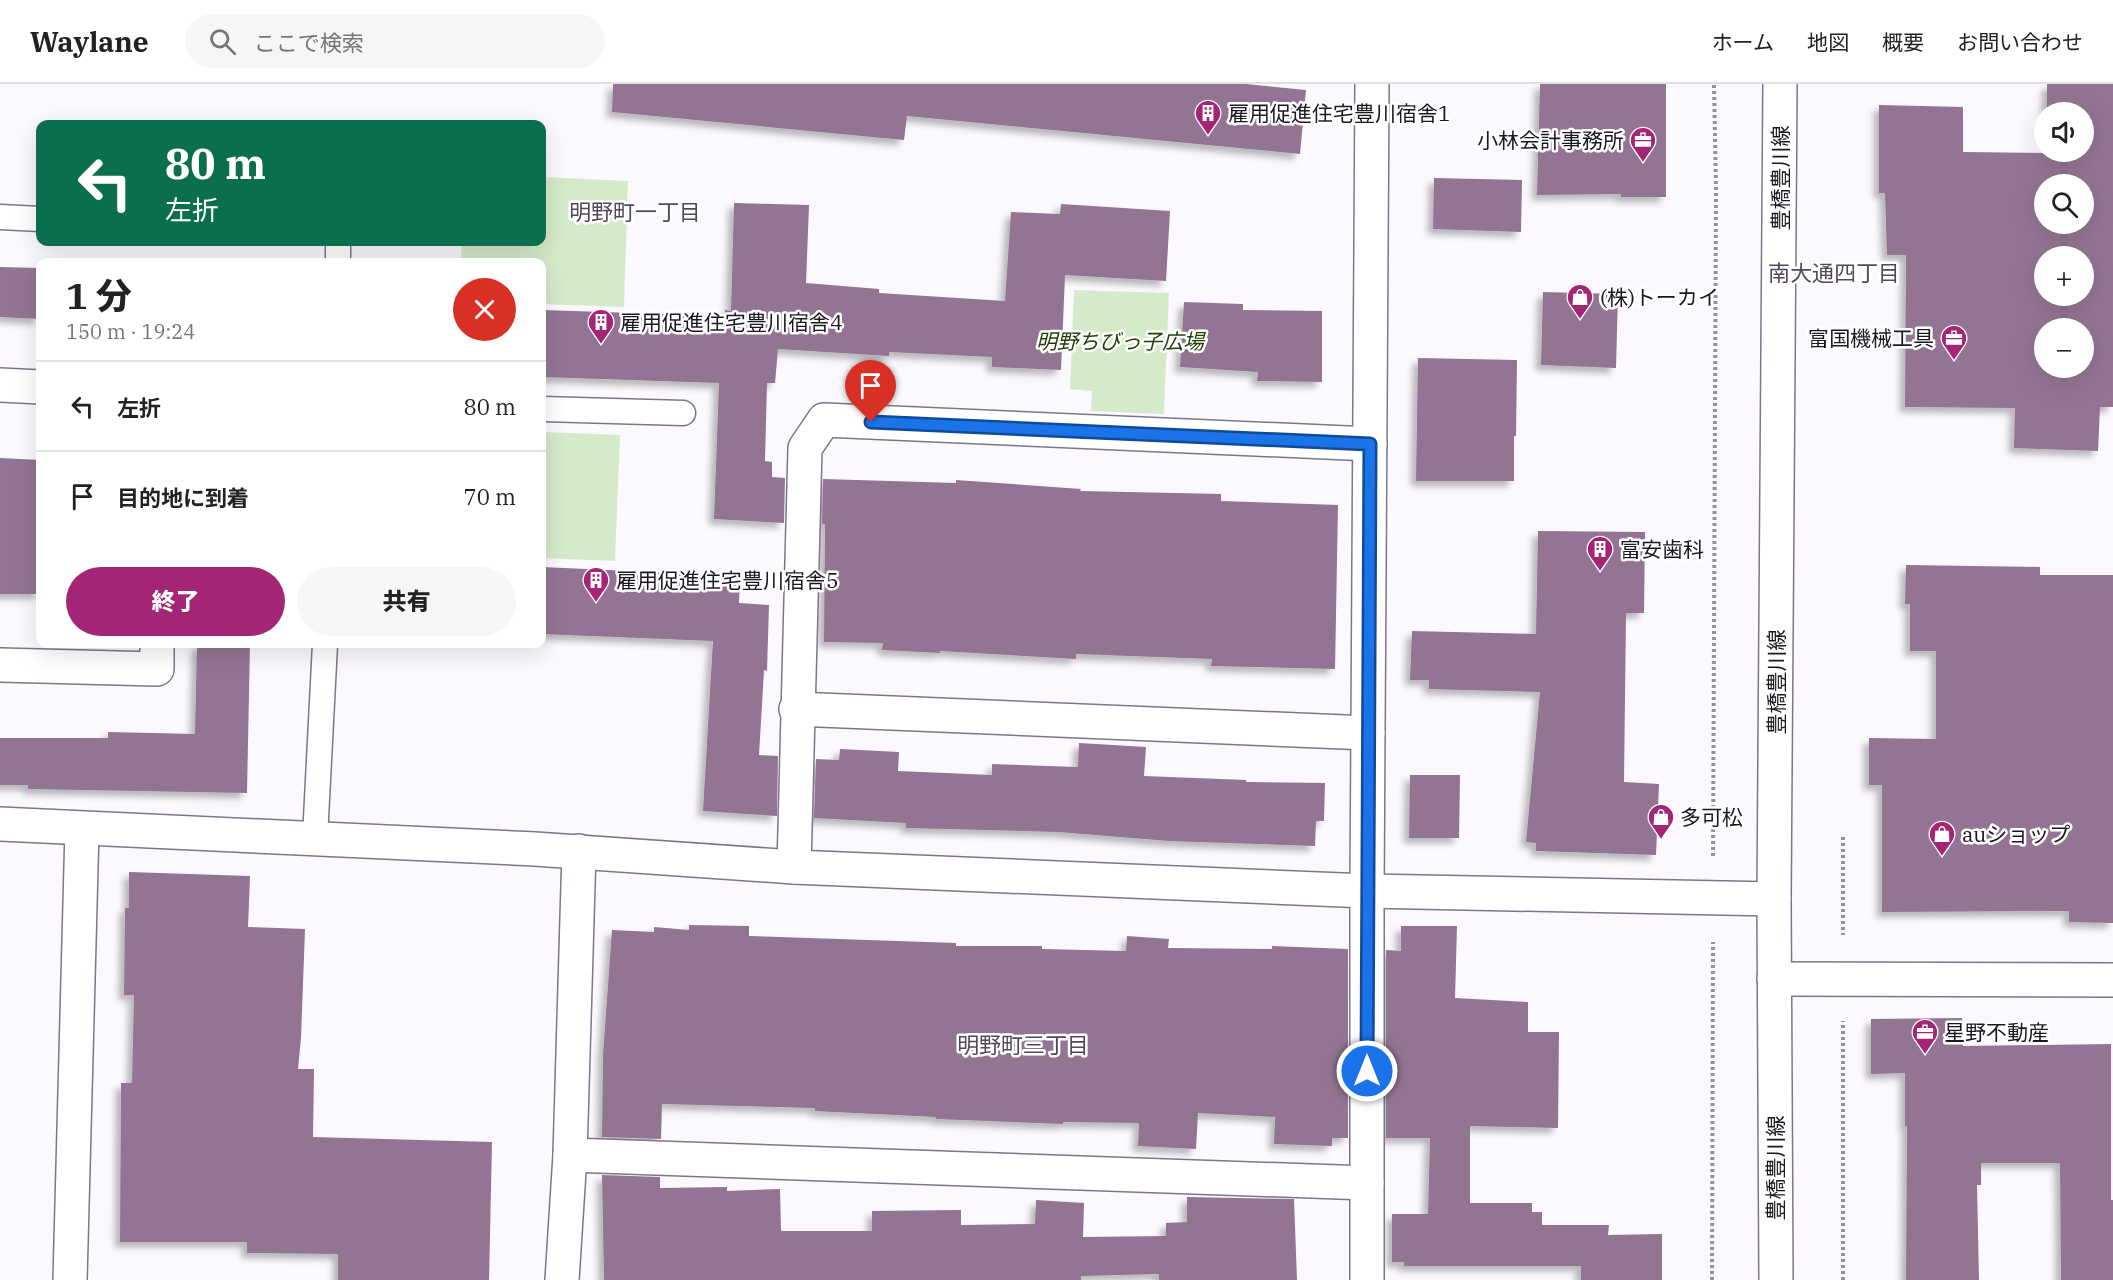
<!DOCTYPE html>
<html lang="ja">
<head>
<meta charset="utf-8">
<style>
  body { margin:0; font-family:"IBM Plex Serif","Noto Sans JP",serif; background:#f6f6f6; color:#222; height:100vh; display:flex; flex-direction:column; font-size:22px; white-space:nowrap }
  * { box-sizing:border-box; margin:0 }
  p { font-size:20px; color:#767676 }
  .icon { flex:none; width:33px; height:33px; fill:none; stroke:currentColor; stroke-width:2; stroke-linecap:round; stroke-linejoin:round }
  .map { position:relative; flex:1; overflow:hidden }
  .details { position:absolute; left:36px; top:174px; width:510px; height:390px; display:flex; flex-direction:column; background:#fff; border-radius:12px; box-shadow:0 6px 24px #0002 }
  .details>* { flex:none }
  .hud { position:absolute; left:36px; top:36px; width:510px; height:126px; border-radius:12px; box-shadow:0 6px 24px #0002; background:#0b6e4f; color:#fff; overflow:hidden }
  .fabs { position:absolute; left:2034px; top:18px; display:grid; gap:12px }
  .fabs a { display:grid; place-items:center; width:60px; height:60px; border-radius:50%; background:#fff; box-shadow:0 6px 24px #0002; font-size:30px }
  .pin { position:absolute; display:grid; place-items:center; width:51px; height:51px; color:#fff; margin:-62px -26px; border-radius:50% 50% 50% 0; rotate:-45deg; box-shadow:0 0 6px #0007 }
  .pin .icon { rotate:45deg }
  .me { position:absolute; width:66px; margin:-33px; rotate:0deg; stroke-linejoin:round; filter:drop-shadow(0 0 4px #0008) }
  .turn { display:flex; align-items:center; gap:21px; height:126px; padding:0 30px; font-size:27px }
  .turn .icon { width:78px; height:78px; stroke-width:2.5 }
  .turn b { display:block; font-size:42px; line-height:51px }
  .round { display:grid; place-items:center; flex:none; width:63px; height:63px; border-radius:32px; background:#f6f6f6 }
  .overview { display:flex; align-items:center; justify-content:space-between; height:102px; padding:0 30px }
  h1 { font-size:36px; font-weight:800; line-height:45px }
  .action { display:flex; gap:12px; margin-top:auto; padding:12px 30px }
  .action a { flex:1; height:69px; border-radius:36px; background:#a42475; color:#fff; font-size:24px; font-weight:800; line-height:69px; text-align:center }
  .action a+a { background:#f6f6f6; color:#222 }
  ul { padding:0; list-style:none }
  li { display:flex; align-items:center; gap:18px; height:90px; padding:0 30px; border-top:2px solid #e0e0e0 }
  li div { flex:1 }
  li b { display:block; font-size:22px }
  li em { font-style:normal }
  header { display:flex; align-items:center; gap:36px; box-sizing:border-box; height:84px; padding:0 30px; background:#fff; border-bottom:2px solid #e0e0e0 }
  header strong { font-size:28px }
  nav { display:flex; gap:33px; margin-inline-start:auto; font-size:21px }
  .search { width:420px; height:54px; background:#f6f6f6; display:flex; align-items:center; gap:15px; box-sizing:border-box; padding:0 21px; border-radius:33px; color:#767676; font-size:22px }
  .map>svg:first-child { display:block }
  .green { fill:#d5eaca }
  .building { fill:#937493; fill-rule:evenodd; filter:url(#shadow) }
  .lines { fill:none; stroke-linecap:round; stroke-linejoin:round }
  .service-casing { stroke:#7d758b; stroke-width:27 }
  .minor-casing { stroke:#7d758b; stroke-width:36 }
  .tertiary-casing { stroke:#7d758b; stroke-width:36 }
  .secondary-casing { stroke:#7d758b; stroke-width:36 }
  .path { stroke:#949198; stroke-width:4; stroke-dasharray:3 3; stroke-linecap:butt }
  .service { stroke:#fff; stroke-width:24 }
  .minor { stroke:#fff; stroke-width:33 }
  .tertiary { stroke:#fff; stroke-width:33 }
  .secondary { stroke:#fff; stroke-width:33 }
  .route-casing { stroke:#114b97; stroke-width:15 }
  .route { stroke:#1a73e8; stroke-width:10 }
  .labels { text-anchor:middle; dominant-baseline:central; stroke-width:5; stroke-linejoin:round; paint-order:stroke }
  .poi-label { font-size:21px; fill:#1b1720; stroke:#fff; text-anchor:start }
  .street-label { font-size:21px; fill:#1b1720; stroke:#fff }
  .park-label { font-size:21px; font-style:italic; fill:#214008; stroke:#fff }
  .neighbourhood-label { font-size:22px; fill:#51485d; stroke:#fff }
</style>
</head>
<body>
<header>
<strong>Waylane</strong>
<div class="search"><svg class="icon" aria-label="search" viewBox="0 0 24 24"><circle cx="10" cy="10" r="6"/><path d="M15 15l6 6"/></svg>ここで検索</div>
<nav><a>ホーム</a><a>地図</a><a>概要</a><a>お問い合わせ</a></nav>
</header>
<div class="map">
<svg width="2113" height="1196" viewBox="0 0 2113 1196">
  <defs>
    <filter id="shadow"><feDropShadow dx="-5.5" dy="5.5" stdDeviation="3" flood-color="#0004"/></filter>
  </defs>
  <rect width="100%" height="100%" fill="#fbf9fe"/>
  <g class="green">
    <polygon points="542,93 628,97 624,223 542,220 542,178 461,178 462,158 542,158"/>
    <polygon points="1074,206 1169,209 1164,330 1091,327 1092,307 1070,305"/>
    <polygon points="542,348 620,351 615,477 542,474"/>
  </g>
  <g class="building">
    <polygon points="613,0 1246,0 1306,6 1300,70 907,32 904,56 612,28"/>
    <polygon points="1540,0 1666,0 1666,113 1621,113 1621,110 1537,111"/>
    <path d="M2047,0h66v323h-13l-2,44 -84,-3 1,-40 -110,-1 1,-152h-19l-2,-62h-6v-88l84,2v45l83,1v-1h38v-40h-37zM2044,100h40v40h-40zM2044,172h40v40h-40zM2044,244h40v40h-40z"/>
    <polygon points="1434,94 1522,96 1521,148 1433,145"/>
    <polygon points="734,119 809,121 806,199 879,205 879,209 1005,217 1011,128 1060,130 1061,120 1170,127 1166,197 1065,191 1061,286 992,283 992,273 889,268 889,272 778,265 775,299 767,299 765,377 772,378 772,393 785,394 784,439 714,435 719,299 542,293 542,226 725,232 725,226 731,227"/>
    <polygon points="0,183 40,184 40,235 0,233"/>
    <polygon points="1543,208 1618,210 1616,284 1541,281"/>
    <polygon points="1184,218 1243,220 1243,226 1322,227 1322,298 1257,297 1258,288 1180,283"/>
    <polygon points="1418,274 1517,276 1516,352 1514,352 1514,397 1416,397"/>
    <polygon points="0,374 40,376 40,510 0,510"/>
    <polygon points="823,395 956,399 956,396 1081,405 1080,407 1221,410 1221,417 1338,421 1335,585 1211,582 1212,575 1076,570 1076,575 940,567 940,569 882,566 883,559 824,558 825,440 822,440"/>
    <polygon points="1538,447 1645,448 1644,529 1626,529 1624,698 1659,700 1656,771 1536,767 1536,759 1526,758 1540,608 1429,605 1429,596 1410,596 1412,547 1536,550"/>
    <polygon points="1906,481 2040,483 2040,491 2113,491 2113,839 2069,838 2069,827 1882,828 1882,701 1869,701 1869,654 1936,655 1936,567 1910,567 1910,520 1905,520"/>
    <polygon points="542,483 740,492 739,519 769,521 767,587 764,586 759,671 778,672 777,732 703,727 713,557 542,550"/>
    <polygon points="197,560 250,560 247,709 28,705 28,701 0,701 0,654 108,654 108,648 195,650"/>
    <polygon points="1079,659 1146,663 1144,692 1246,696 1246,698 1325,699 1324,737 1316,737 1315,762 1169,757 1059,748 906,744 906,739 814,734 816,675 839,676 840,665 899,668 898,687 992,691 992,680 1078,683"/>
    <polygon points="1410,691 1460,691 1459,754 1409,754"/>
    <polygon points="129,788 250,792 248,843 305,845 301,954 298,985 314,985 313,1053 492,1058 489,1196 338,1196 338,1170 247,1169 247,1158 120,1158 121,999 132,999 134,911 124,911 125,824 129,824"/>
    <polygon points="689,841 749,842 749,852 956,859 956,862 1042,862 1042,865 1126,867 1127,852 1169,855 1168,864 1272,865 1272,862 1348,865 1348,1054 1332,1054 1332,1062 1274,1060 1275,1033 1198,1029 1196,1065 1138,1062 1139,1039 1063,1038 1063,1040 936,1035 936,1033 815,1027 815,1024 662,1020 661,1055 602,1053 603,971 612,846 654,848 654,843 689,846"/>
    <polygon points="1401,842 1457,842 1455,914 1528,918 1528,948 1559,948 1558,1044 1470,1042 1470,1119 1532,1119 1532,1128 1542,1128 1542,1141 1609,1141 1608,1151 1662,1150 1662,1196 1581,1196 1581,1182 1404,1182 1404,1178 1392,1178 1392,1130 1428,1130 1430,1054 1386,1054 1386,866 1401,867"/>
    <polygon points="1962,934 1963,962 2111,960 2111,1116 2113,1116 2113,1196 2061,1196 2060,1079 1981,1079 1981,1101 1977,1101 1979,1196 1906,1196 1907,1042 1905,1042 1905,989 1871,990 1871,935"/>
    <polygon points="602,1091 660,1093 660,1104 727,1103 727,1107 780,1105 781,1147 872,1147 872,1127 961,1126 961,1141 1035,1140 1036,1116 1084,1119 1083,1153 1166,1152 1166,1139 1187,1138 1187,1113 1294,1115 1297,1196 1159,1196 1159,1190 1081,1192 1081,1196 604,1196"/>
  </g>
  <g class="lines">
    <g class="service-casing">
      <g id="service">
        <polyline points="0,133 40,135"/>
        <polyline points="338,178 338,158"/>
        <polyline points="542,325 683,329"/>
        <polyline points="315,754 325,560"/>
      </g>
    </g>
    <g class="minor-casing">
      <g id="minor">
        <polyline points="0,301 40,303"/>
        <polyline points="0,581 157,585 157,560"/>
        <polyline points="796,625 1368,649"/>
        <polyline points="794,783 805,364 824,336 1370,360"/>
        <polyline points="570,1071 1367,1099"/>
        <polyline points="70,1196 82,745"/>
        <polyline points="562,1196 570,1071 579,767"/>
        <polyline points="1367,1196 1367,807 1372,0"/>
      </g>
    </g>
    <g class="tertiary-casing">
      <g id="tertiary">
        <polyline points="0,740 535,765 794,783 1367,807 1774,815"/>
        <polyline points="1774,895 2113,896"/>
      </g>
    </g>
    <g class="secondary-casing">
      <polyline id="secondary" points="1776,1196 1774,815 1780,0"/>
    </g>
    <g class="path">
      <polyline points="1843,753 1843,851"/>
      <polyline points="1713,772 1716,104 1714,0"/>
      <polyline points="1712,1196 1713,858"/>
      <polyline points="1843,1196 1843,937"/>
    </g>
    <use href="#service" class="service"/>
    <use href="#minor" class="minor"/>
    <use href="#tertiary" class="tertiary"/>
    <use href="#secondary" class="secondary"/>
  </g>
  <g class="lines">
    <g class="route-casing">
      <polyline id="route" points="871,338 1370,360 1367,987"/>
    </g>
    <use href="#route" class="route"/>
  </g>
  <defs>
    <g id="building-pin" transform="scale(1.35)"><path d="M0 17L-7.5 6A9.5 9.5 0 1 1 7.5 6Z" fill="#a42475" stroke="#fff"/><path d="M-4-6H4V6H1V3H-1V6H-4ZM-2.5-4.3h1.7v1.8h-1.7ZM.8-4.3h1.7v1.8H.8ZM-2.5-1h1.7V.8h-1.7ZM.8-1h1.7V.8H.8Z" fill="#fff"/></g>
    <g id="office-pin" transform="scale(1.35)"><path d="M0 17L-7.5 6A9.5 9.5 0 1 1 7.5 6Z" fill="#a42475" stroke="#fff"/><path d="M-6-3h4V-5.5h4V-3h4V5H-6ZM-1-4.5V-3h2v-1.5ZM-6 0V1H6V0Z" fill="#fff"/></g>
    <g id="shop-pin" transform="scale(1.35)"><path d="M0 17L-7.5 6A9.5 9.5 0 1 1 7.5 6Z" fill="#a42475" stroke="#fff"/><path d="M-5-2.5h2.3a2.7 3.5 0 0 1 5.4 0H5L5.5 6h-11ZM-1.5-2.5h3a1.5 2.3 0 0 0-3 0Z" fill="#fff"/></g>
  </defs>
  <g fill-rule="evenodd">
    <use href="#building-pin" x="1208" y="29"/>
    <use href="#office-pin" x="1643" y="56"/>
    <use href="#shop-pin" x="1580" y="213"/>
    <use href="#building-pin" x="601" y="238"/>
    <use href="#office-pin" x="1954" y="254"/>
    <use href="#building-pin" x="1600" y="465"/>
    <use href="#building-pin" x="596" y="496"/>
    <use href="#shop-pin" x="1661" y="733"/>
    <use href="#shop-pin" x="1942" y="750"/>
    <use href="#office-pin" x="1925" y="948"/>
  </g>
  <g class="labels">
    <g class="poi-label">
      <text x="1228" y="29">雇用促進住宅豊川宿舎1</text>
      <text x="1624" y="56" text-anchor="end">小林会計事務所</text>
      <text x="1600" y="213">(株)トーカイ</text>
      <text x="620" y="238">雇用促進住宅豊川宿舎4</text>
      <text x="1934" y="254" text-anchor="end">富国機械工具</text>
      <text x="1620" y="465">富安歯科</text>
      <text x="616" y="496">雇用促進住宅豊川宿舎5</text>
      <text x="1680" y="733">多可松</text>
      <text x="1962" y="750">auショップ</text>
      <text x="1944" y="948">星野不動産</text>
    </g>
    <g class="street-label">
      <text transform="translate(1780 94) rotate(-90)">豊橋豊川線</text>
      <text transform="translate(1776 598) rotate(-90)">豊橋豊川線</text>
      <text transform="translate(1775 1084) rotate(-90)">豊橋豊川線</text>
    </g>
    <g class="park-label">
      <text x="1120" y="257">明野ちびっ子広場</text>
    </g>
    <g class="neighbourhood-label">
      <text x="635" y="127">明野町一丁目</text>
      <text x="1834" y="188">南大通四丁目</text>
      <text x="1023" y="960">明野町三丁目</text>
    </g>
  </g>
</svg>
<div class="fabs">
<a><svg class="icon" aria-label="sound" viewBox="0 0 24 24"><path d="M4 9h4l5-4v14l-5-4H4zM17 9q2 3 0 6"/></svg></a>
<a><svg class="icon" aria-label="search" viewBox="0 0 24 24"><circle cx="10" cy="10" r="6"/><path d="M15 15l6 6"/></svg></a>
<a>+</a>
<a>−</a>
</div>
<div class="pin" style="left:871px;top:338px;background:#d93025"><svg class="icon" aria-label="arrive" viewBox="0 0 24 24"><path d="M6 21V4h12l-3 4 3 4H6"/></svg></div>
<svg class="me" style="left:1367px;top:987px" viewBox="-20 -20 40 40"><circle r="17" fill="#1a73e8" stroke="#fff" stroke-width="3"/><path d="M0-11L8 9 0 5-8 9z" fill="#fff"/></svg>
<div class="hud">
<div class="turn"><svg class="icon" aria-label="left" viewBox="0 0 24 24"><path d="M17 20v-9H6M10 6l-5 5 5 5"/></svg><div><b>80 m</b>左折</div></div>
</div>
<section class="details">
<div class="overview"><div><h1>1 分</h1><p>150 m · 19:24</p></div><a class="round" style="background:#d93025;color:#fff"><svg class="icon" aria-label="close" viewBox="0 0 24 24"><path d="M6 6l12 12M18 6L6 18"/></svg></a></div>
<ul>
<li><svg class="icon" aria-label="left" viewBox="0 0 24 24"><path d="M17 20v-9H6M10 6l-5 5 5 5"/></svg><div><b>左折</b></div><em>80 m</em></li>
<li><svg class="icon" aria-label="arrive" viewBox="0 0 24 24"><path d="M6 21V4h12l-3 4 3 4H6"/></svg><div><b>目的地に到着</b></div><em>70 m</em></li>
</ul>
<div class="action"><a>終了</a><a>共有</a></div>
</section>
</div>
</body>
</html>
